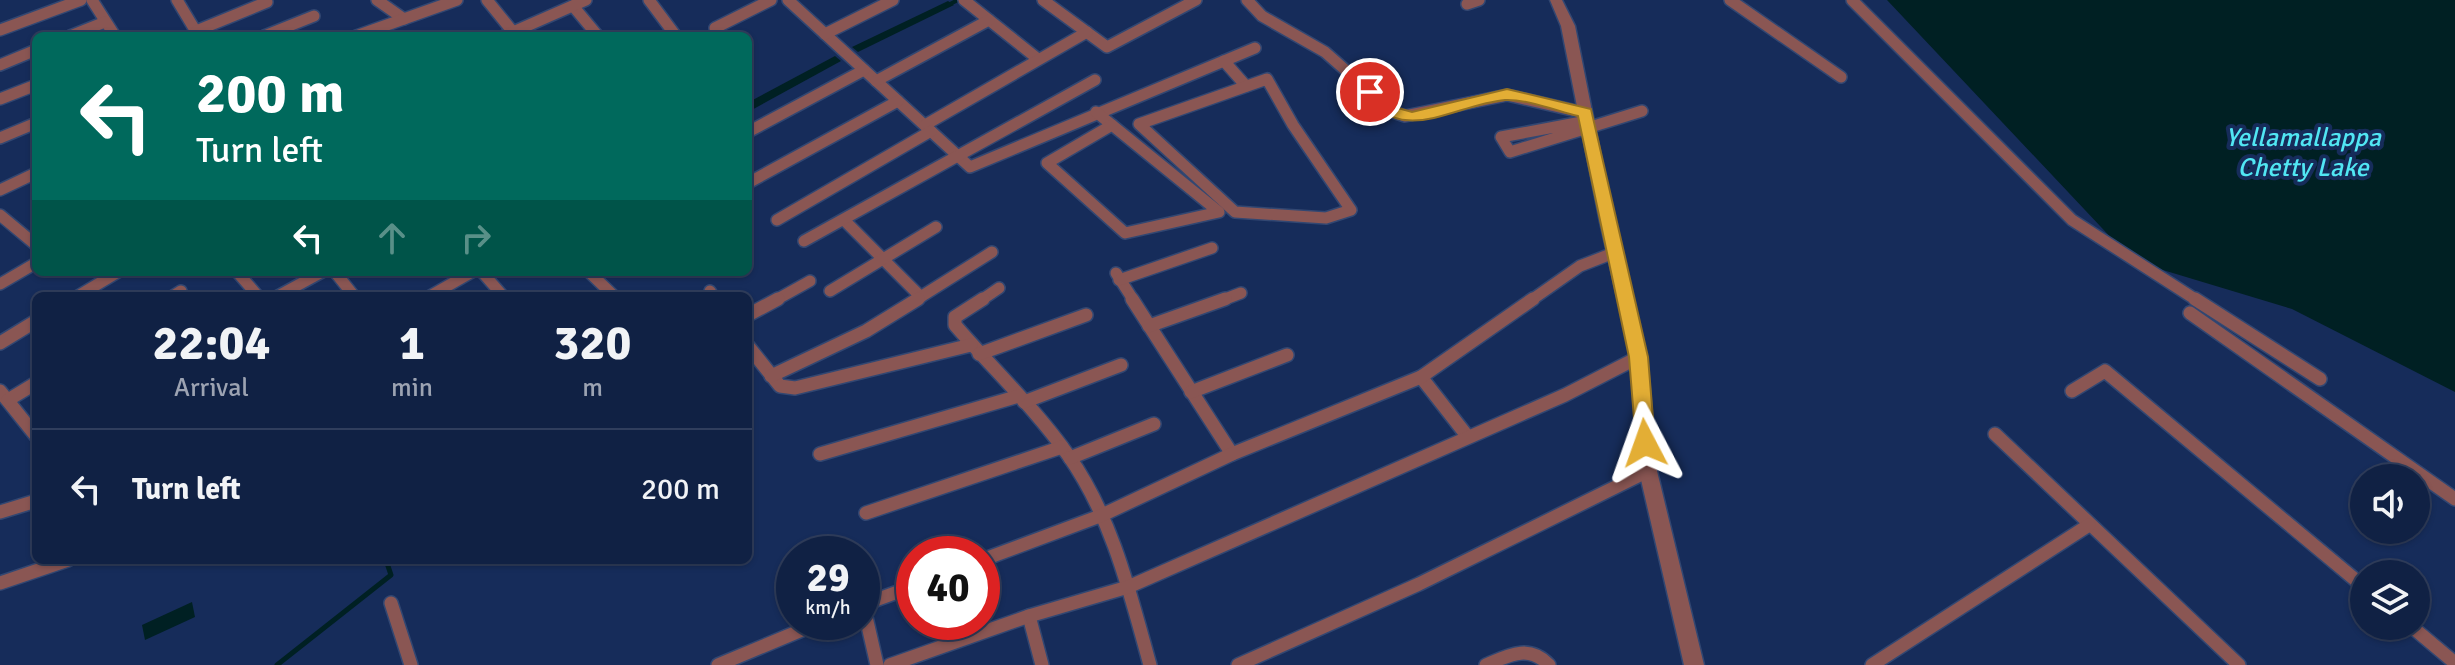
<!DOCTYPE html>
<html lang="en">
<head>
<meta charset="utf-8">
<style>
  body { margin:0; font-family:Signika,sans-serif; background:#19294b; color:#f1f3f6; height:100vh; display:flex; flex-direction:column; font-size:30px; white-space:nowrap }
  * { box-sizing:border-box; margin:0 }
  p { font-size:26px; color:#9ca3b2 }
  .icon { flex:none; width:44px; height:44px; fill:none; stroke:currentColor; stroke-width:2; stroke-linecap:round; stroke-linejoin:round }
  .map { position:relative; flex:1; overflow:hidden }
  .sheet { position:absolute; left:32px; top:292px; width:720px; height:272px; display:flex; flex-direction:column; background:#102144; border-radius:12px; box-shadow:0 2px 6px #0004,0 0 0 2px #303e5d }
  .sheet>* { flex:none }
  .hud { position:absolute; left:32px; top:32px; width:720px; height:244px; border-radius:12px; box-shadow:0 2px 6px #0004,0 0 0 2px #303e5d; background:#00695c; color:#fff; overflow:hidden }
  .fabs { position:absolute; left:2350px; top:464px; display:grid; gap:16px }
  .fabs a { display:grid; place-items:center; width:80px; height:80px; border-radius:50%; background:#102144; box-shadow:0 2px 6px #0004,0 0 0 2px #303e5d; font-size:40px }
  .speed { position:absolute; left:776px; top:536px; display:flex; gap:16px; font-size:40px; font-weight:700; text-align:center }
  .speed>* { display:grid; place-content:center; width:104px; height:104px; border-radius:50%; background:#102144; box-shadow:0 2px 6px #0004,0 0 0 2px #303e5d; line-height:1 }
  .speed small { font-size:20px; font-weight:400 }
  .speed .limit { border:12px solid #d22; background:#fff; color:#111 }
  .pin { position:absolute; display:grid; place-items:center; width:68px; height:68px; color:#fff; margin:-34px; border:4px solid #fff; border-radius:50%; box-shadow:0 2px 8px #0007 }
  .me { position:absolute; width:88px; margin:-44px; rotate:356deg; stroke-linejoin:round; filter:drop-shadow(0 0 6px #0008) }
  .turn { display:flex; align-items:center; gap:28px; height:168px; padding:0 32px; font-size:36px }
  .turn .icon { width:104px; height:104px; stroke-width:2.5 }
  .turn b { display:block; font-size:56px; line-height:68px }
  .lanes { display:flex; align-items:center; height:76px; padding:0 32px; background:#0003; justify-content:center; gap:40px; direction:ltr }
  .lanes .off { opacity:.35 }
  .eta { display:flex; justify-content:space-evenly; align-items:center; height:136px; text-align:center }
  .eta b { font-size:48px; font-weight:700; line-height:56px }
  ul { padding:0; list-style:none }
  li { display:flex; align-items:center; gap:24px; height:120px; padding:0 32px; border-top:2px solid #303e5d }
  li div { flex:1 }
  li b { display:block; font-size:30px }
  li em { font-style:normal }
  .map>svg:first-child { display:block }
  .water { fill:#002023 }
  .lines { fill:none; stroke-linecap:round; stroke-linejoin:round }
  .stream-far1 { stroke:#002023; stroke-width:4 }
  .stream { stroke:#002023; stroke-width:5 }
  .minor-far1-casing { stroke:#324772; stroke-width:14 }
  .minor-casing { stroke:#324772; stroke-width:16 }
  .tertiary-casing { stroke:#324772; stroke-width:3 }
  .minor-far1 { stroke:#8a5653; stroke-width:11 }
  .minor { stroke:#8a5653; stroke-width:13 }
  .tertiary { fill:#8a5653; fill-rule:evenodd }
  .route { fill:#e3ae35; stroke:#947122; stroke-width:2 }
  .labels { text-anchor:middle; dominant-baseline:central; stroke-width:8; stroke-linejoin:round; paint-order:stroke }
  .water-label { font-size:26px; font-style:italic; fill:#51e6f3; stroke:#162c5a }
</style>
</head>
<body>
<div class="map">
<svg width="2455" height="665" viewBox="0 0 2455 665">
  <rect width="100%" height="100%" fill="#162c5a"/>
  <g class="water">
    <polygon points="1887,0 2455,0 2455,392 2292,309 2133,261"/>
    <polygon points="948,1 954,5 858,52 852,47"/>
    <polygon points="835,56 841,61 748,112 749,102"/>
    <polygon points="192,602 195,617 145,640 142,625"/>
  </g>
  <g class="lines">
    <polyline class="stream-far1" points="948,5 958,0"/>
    <polyline class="stream" points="277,665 391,575 386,560"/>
    <g class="minor-far1-casing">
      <g id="minor-far1">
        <polyline points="92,0 115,36"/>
        <polyline points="177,0 198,35"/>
        <polyline points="377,0 404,19"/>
        <polyline points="487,0 513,32"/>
        <polyline points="649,0 676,36"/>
        <polyline points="788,0 970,167 1255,48"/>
        <polyline points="964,0 1038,59"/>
        <polyline points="1043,0 1107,47 1196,0"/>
        <polyline points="1247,0 1262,16 1325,52 1393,112 1405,116 1507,95 1585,113"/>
        <polyline points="1730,0 1841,77"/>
        <polyline points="1852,0 2072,220 2198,301"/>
        <polyline points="1467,4 1479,0"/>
        <polyline points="573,6 598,36"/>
        <polyline points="715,28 771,0"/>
        <polyline points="0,30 81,0"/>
        <polyline points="196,31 267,2"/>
        <polyline points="825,34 893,0"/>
        <polyline points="70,36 105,22"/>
        <polyline points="264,36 314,16"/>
        <polyline points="356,36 457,0"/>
        <polyline points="504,36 586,0"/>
        <polyline points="1224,61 1246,86"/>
        <polyline points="0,65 36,50"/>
        <polygon points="1267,79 1293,125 1351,210 1326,218 1235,212 1139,124"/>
        <polyline points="876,81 989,20"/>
        <polyline points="0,99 36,85"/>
        <polyline points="1096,112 1112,125"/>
        <polyline points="1587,121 1501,137 1510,152 1642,111"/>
        <polyline points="925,125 1087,32"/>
        <polygon points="1112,125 1219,212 1125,233 1047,163"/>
        <polyline points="748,132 864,70"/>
        <polyline points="0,138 36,123"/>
        <polyline points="748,183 898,101"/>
        <polyline points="0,190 36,173"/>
        <polyline points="0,215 36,245"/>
        <polyline points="777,220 931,131"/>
        <polyline points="844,220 921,297"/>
        <polyline points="804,241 1095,80"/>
        <polyline points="237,272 258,296"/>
        <polyline points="335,272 354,296"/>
        <polyline points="482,272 503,296"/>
        <polyline points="589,272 614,296"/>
        <polyline points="1116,273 1134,301"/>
        <polyline points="1119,280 1212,248"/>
        <polyline points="0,284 36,263"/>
        <polyline points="710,291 713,296"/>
        <polyline points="830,291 936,227"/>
        <polyline points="78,296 118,272"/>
        <polyline points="173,296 181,291"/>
        <polyline points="278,296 322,272"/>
        <polyline points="430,296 472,272"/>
        <polyline points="774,301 810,281"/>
        <polyline points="914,301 992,252"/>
        <polyline points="980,301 999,288"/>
        <polyline points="1220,301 1241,293"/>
        <polyline points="1530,301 1580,266 1616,252"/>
      </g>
    </g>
    <g class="minor-casing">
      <g id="minor">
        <path d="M983,299l-28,18v8c37,43 80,83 113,130 44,62 62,138 82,210"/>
        <polyline points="1132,299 1232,454"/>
        <polyline points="2195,299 2320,379"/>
        <polyline points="2190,313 2455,499"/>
        <polyline points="748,315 778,299"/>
        <polyline points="1149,326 1225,299"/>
        <polyline points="0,343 36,321"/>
        <polyline points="748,346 780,386 795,388 971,345"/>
        <polyline points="979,354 1086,315"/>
        <polyline points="771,376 866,331 918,299"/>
        <polyline points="1421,377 1468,437"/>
        <polyline points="0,391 36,436"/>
        <polyline points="2072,391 2105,371 2364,587"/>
        <polyline points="1191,392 1287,355"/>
        <polyline points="8,400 36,383"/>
        <polyline points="1024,402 1121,365"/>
        <polyline points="1995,434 2239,665"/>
        <polyline points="820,454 1019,396"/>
        <polyline points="1070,458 1154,424"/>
        <polyline points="0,512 36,501"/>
        <polyline points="866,513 1062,447"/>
        <polyline points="982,560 1100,516 1232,454 1421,377 1533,299"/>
        <polyline points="0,583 68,560"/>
        <polyline points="391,603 411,665"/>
        <polyline points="863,604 877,665"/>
        <polyline points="862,605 914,586"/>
        <polyline points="1029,616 1042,665"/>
        <polyline points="2411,626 2455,663"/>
        <polyline points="718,665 821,622"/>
        <polyline points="890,665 1029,616 1128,587 1565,395 1639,357"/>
        <polyline points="1238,665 1419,584 1648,471"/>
        <path d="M1486,665c23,-10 43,-21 63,0"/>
        <polyline points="1872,665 2089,525"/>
      </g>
    </g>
    <g class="tertiary-casing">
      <polygon id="tertiary" points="1550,0 1562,0 1575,26 1614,222 1647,357 1657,471 1704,665 1684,665 1639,471 1631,357 1600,222 1561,26"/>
    </g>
    <use href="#minor-far1" class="minor-far1"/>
    <use href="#minor" class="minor"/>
    <use href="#tertiary" class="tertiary"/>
  </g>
  <path class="route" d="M1370,87l28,21 14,4 95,-23 84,20 57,248 7,86 -3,6h-13l-3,-6 -7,-86 -51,-241c-21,-5 -51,-17 -73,-16 -53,5 -102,48 -143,-8z"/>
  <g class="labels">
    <g class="water-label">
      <text x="2303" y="138">Yellamallappa<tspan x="2303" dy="30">Chetty Lake</tspan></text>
    </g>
  </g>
</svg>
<div class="fabs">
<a><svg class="icon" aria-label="sound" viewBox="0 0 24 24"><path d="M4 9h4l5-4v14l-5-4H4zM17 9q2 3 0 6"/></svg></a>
<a><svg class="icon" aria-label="layers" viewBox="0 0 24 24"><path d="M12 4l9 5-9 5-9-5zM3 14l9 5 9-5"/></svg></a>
</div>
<div class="speed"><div>29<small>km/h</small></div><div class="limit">40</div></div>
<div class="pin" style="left:1370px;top:92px;background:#d93025"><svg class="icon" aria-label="arrive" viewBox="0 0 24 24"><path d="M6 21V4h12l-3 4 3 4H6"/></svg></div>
<svg class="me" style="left:1645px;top:443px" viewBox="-20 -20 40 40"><path d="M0-17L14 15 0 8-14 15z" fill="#e3ae35" stroke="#fff" stroke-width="4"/></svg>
<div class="hud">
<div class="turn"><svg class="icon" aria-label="left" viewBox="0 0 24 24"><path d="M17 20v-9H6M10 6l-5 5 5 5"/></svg><div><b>200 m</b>Turn left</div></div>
<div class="lanes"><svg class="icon" aria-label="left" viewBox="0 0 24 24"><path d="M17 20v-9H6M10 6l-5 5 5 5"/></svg><svg class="icon off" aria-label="ahead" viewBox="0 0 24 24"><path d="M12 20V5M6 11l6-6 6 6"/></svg><svg class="icon off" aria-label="right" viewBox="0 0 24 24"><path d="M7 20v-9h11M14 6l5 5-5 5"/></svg></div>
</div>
<section class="sheet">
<div class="eta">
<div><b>22:04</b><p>Arrival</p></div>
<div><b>1</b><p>min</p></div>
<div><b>320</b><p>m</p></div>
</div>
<ul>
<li><svg class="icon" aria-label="left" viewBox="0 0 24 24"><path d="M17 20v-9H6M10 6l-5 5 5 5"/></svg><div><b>Turn left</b></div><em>200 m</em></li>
</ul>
</section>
</div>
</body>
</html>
